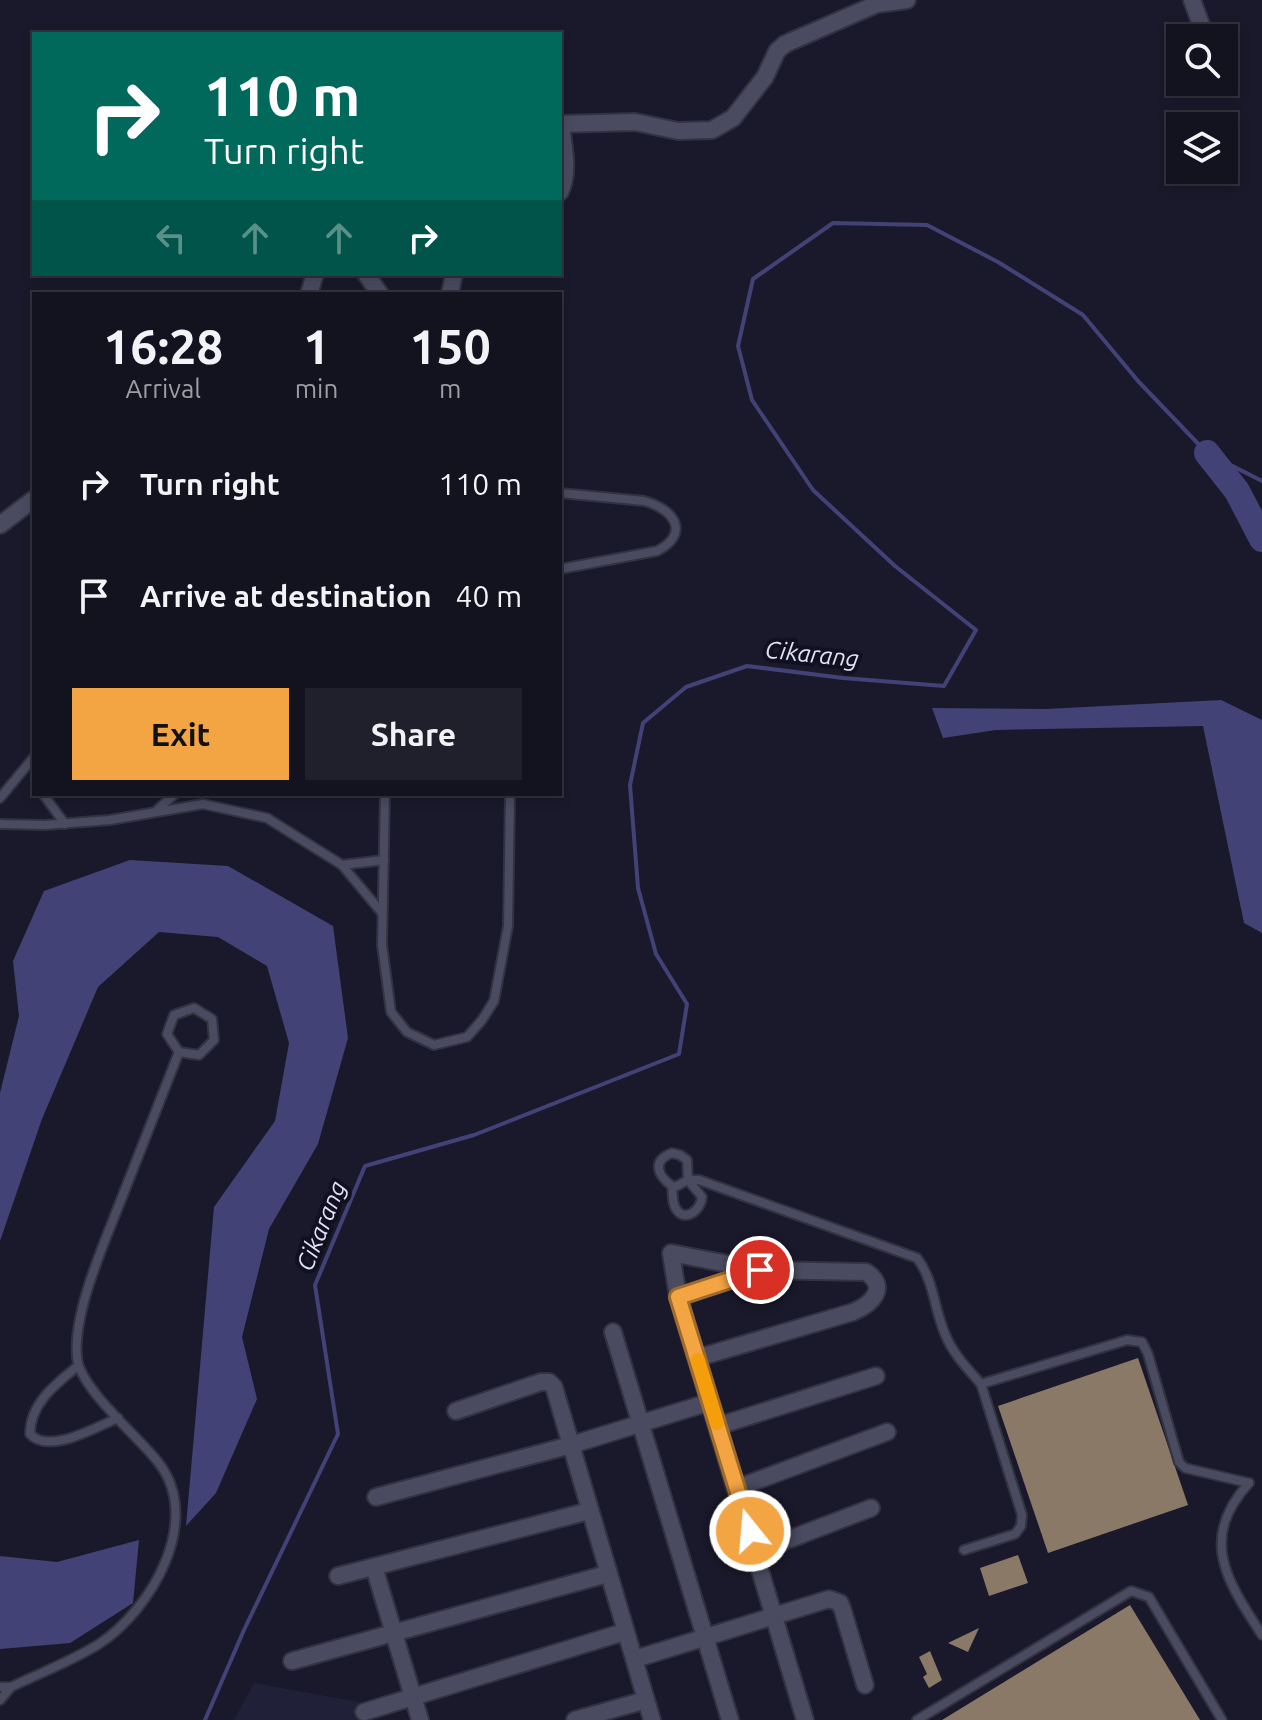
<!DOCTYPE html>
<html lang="en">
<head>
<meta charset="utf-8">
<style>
  body { margin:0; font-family:Ubuntu,sans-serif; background:#20202d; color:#f1f3f6; height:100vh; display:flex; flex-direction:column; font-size:30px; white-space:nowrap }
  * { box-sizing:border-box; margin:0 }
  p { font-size:26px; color:#9d9ea5 }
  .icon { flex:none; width:44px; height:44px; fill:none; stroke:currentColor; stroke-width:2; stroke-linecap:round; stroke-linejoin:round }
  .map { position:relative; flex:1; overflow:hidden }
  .drawer { position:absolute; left:32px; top:292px; width:530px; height:504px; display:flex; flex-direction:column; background:#131320; border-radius:0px; box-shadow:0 4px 12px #0003,0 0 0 2px #32323e }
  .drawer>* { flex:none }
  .banner { position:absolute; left:32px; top:32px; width:530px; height:244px; border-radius:0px; box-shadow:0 4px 12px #0003,0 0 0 2px #32323e; background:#00695c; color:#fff; overflow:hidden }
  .buttons { position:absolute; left:1166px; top:24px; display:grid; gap:16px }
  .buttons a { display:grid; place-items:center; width:72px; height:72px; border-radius:0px; background:#131320; box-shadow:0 4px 12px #0003,0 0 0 2px #32323e; font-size:40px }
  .pin { position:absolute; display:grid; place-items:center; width:68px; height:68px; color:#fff; margin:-34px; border:4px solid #fff; border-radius:50%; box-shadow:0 2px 8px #0007 }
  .me { position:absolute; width:88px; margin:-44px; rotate:343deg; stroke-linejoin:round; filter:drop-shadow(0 0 6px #0008) }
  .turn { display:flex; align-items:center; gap:28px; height:168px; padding:0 40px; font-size:36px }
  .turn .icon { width:104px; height:104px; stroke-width:2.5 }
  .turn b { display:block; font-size:56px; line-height:68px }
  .lanes { display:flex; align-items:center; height:76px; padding:0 40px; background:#0003; justify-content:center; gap:40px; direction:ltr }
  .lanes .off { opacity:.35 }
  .eta { display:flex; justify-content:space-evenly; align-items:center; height:136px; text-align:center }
  .eta b { font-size:48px; font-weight:700; line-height:56px }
  .cta { display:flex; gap:16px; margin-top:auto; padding:16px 40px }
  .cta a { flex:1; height:92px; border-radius:0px; background:#f3a443; color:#111; font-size:32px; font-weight:700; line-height:92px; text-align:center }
  .cta a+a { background:#20202d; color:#f1f3f6 }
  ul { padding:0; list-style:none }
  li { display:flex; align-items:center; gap:24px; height:112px; padding:0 40px }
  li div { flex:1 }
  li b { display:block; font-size:30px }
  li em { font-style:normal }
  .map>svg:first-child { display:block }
  .built { fill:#202038 }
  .water { fill:#424276 }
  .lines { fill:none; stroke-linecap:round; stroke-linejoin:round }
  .stream { stroke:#424276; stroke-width:4 }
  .river { stroke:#424276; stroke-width:26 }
  .building { fill:#8a7967 }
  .service-casing { stroke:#323240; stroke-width:12 }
  .minor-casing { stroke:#323240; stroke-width:20 }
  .service { stroke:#4a4b60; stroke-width:8 }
  .minor { stroke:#4a4b60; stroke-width:16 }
  .route-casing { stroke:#9e6b2c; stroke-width:20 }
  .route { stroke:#f3a443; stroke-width:14 }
  .slow { stroke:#f59e0b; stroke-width:14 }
  .labels { text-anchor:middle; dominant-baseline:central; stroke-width:8; stroke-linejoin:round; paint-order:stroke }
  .water-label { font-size:24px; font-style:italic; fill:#e0e1f2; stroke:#101021 }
</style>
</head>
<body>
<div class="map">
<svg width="1262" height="1720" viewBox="0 0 1262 1720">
  <rect width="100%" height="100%" fill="#19192b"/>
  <polygon class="built" points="254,1683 359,1702 360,1720 234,1720"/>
  <g class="water">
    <polygon points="1221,700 1262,720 1262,933 1244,923 1203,726 996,730 943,738 932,708 1046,709"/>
    <polygon points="130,860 228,866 333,926 348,1038 318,1144 269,1229 242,1337 257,1399 216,1493 186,1526 214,1207 275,1121 289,1043 267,966 218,937 159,932 98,987 42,1119 0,1241 0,1093 19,1016 13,961 44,891"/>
    <polygon points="139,1540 133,1603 70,1643 0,1649 0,1556 57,1562"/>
  </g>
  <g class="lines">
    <polyline class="stream" points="205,1720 244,1630 338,1434 315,1285 365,1166 474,1135 679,1054 687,1004 656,954 638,888 630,785 643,723 686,687 747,666 843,678 944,686 976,630 895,566 813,490 752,400 738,346 753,279 833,223 927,225 998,262 1083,315 1138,381 1207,453 1262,481"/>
    <polyline class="river" points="1207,453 1237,491 1262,539"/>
  </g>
  <g class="building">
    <polygon points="1138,1358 1188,1505 1048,1553 998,1406"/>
    <polygon points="1018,1555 1028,1583 989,1596 980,1568"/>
    <polygon points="1130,1605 1200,1720 942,1720"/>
    <polygon points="979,1628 968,1652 948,1643"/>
    <polygon points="930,1651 942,1680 929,1688 923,1677 927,1674 919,1657"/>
  </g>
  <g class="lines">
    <g class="service-casing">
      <g id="service">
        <path d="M560,493l84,8c30,8 47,32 13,50l-97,18"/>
        <polyline points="43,794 65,824"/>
        <polyline points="385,794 382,945 391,1012 407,1032 434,1045 467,1037 482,1020 494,1001 508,926 510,794"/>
        <polyline points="0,798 34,757"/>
        <polyline points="158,809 175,794"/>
        <polyline points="0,824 45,825 110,820 203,804 267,818 342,865 382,913"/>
        <polyline points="342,865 384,860"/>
        <polygon points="194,1008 212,1019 214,1040 199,1055 179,1052 167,1034 174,1015"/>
        <path d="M672,1153l8,2 7,5 1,20 14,17c-1,14 -19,27 -27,10 -3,-6 -2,-14 -3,-21 -14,-10 -21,-25 0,-33z"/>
        <path d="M673,1188l15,-8h11l218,78c17,22 17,51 28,76 8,20 22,34 36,50"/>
        <path d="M78,1366c-22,18 -48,37 -48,68 19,21 66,-7 88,-16"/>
        <path d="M1249,1483c-51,56 -22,98 13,152"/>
        <polyline points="964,1550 1015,1534 1021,1526 1022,1515 981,1384 1127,1340 1142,1342 1148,1354 1179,1462 1185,1468 1249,1483"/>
        <path d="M0,1687h11c29,-14 61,-26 88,-43 52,-34 105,-124 59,-182 -20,-26 -79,-74 -81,-105 -4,-44 26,-111 42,-152 20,-51 40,-102 60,-153"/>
        <polyline points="0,1700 11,1687"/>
        <polyline points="917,1720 1131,1591 1149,1597 1222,1720"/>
      </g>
    </g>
    <g class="minor-casing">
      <g id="minor">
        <polyline points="1192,0 1206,38"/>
        <polyline points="560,124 635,122 678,131 712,130 733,118 765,77 777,51 785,44 877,4 907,0"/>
        <path d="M560,192c10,-21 3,-46 1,-68"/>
        <polyline points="366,274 380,294"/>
        <polyline points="309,294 315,274"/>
        <polyline points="450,294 454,274"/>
        <polyline points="0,525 34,499"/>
        <polyline points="760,1270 671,1253 678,1297 805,1720"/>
        <path d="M678,1297l82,-27 106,2c23,15 6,32 -13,40l-156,46"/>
        <polyline points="613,1332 730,1720"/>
        <polyline points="456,1411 541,1382 549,1382 554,1387 652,1720"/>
        <polyline points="718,1426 876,1376"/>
        <polyline points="737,1488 887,1432"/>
        <polyline points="376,1497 571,1445 710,1402"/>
        <polyline points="756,1552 871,1508"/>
        <polyline points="374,1567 420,1720"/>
        <polyline points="338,1576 589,1511"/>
        <polyline points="635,1659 829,1599 840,1603 843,1611 865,1685"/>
        <polyline points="292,1661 607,1574"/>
        <polyline points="364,1712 624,1632"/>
        <polyline points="575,1720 646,1700"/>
      </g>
    </g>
    <use href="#service" class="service"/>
    <use href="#minor" class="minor"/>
  </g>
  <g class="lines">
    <g class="route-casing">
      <polyline id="route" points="750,1531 678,1297 760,1270"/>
    </g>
    <use href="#route" class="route"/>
    <polyline class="slow" points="698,1360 717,1423"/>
  </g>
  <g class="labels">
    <g class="water-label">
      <text transform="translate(812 654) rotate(6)">Cikarang</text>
      <text transform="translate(321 1226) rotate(-68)">Cikarang</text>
    </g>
  </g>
</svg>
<div class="buttons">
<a><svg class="icon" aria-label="search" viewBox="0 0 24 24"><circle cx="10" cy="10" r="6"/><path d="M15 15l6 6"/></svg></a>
<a><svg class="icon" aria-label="layers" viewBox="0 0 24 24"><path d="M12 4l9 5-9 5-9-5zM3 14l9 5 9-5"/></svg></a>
</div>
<div class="pin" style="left:760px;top:1270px;background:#d93025"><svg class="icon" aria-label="arrive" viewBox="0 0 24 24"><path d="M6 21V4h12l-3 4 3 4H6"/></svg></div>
<svg class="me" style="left:750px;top:1531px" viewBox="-20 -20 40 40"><circle r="17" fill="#f3a443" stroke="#fff" stroke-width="3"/><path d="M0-11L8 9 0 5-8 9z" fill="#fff"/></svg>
<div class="banner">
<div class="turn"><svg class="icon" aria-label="right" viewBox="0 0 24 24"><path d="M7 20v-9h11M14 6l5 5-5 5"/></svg><div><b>110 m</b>Turn right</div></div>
<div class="lanes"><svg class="icon off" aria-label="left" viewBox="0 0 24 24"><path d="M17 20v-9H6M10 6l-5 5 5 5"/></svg><svg class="icon off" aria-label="ahead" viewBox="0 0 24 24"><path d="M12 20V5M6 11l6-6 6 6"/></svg><svg class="icon off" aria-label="ahead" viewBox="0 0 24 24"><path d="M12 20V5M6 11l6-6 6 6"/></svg><svg class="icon" aria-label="right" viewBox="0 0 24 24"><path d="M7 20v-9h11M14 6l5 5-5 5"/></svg></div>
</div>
<section class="drawer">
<div class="eta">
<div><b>16:28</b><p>Arrival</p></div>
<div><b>1</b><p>min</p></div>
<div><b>150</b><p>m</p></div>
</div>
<ul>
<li><svg class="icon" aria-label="right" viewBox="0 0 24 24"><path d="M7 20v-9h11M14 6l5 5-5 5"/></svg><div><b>Turn right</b></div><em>110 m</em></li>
<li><svg class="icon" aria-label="arrive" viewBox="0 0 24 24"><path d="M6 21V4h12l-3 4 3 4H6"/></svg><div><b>Arrive at destination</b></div><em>40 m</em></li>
</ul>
<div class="cta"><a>Exit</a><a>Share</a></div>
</section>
</div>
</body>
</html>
